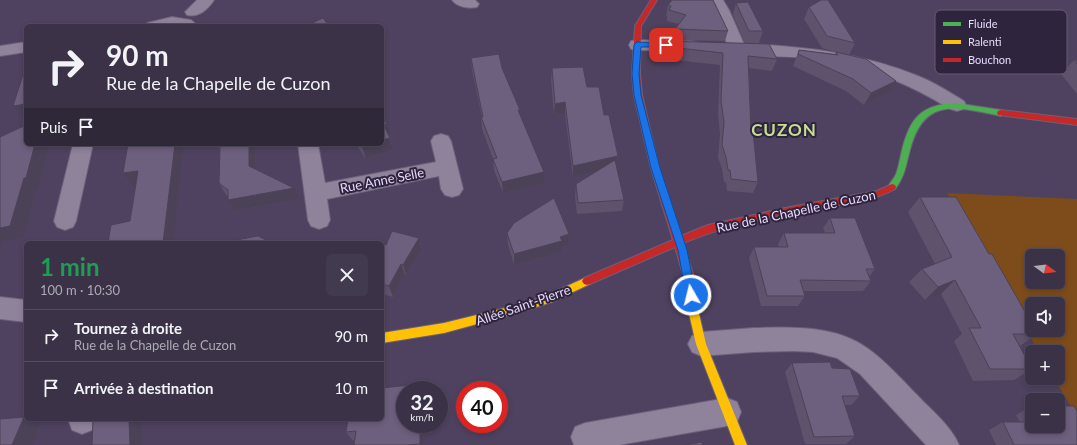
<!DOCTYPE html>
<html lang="fr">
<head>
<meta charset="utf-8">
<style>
  body { margin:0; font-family:Lato,sans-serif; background:#423a4f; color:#f1f3f6; height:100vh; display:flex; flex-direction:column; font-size:15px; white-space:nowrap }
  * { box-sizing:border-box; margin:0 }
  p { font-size:13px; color:#acaab4 }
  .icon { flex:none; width:22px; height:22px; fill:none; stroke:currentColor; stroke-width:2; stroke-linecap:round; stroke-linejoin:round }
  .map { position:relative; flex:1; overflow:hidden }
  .drawer { position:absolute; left:24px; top:241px; width:360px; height:180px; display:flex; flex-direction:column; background:#3b3248; border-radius:6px; box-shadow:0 2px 6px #0003,0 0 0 1px #544d60 }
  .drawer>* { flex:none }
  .top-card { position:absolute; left:24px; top:24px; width:360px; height:122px; border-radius:6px; box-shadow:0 2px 6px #0003,0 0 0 1px #544d60; background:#3b3248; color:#f1f3f6; overflow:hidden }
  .needle { width:26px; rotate:105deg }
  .fabs { position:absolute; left:1025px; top:249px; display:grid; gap:8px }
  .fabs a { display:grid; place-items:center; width:40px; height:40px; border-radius:6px; background:#3b3248; box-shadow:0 2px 6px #0003,0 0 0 1px #544d60; font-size:20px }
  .speed { position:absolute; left:396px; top:381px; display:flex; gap:8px; font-size:20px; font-weight:700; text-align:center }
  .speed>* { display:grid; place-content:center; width:52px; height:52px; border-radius:50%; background:#3b3248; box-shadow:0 2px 6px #0003,0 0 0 1px #544d60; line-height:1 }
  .speed small { font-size:10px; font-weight:400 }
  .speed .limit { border:6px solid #d22; background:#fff; color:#111 }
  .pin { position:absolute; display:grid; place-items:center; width:34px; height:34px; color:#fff; margin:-17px; border-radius:8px; box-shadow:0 2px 6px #0006 }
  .me { position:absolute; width:44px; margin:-22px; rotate:352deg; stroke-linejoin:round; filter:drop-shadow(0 0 3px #0008) }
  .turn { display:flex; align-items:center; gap:14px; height:84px; padding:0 16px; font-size:18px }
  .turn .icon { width:52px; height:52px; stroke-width:2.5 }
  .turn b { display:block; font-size:28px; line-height:34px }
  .then { display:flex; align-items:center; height:38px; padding:0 16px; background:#0003; gap:8px; font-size:15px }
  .round { display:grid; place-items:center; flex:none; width:42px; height:42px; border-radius:6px; background:#423a4f }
  .summary { display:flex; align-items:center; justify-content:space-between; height:68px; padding:0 16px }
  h1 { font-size:24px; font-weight:700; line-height:30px; color:#1e9e55 }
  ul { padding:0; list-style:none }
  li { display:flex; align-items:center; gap:12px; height:52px; padding:0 16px; border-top:1px solid #544d60 }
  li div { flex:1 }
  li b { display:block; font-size:15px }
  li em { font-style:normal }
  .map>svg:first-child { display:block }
  .green { fill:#7d4c1a; fill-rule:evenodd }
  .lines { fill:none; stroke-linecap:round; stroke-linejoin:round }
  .street-casing { stroke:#6b607a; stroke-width:2 }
  .fast-casing { stroke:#6b607a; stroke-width:2 }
  .slow-casing { stroke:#6b607a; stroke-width:2 }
  .jam-casing { stroke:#6b607a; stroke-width:2 }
  .street { fill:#8f839c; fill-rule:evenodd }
  .fast { fill:#4caf50; fill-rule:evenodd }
  .slow { fill:#ffc107; fill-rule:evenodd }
  .jam { fill:#c62828; fill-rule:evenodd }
  .wall { fill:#5e526c }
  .shaded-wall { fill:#4c4258 }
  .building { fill:#6d5f7e; stroke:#4c4258 }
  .route { fill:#1a73e8; stroke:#114b97 }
  .labels { text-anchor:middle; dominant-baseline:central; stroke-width:4; stroke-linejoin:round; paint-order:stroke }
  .street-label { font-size:13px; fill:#e7dafc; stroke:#2e243d }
  .district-label { font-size:17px; font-weight:bold; letter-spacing:1px; fill:#c6de94; stroke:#2e243d }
  .key { fill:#2e243d; stroke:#665b76; stroke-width:1 }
  .key-label { font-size:11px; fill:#e7dafc }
</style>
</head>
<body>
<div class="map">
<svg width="1077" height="445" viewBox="0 0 1077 445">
  <rect width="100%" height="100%" fill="#4f4260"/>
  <path class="green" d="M947,193l130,6v218l-23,-39h4v-26h-19zM1032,256h26v26h-26zM1032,304h26v26h-26z"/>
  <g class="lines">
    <g class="street-casing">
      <g id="street">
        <path d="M197,0h17c-6,9 -15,18 -27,15l-2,-3z"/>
        <path d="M452,0h23l4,4 -2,3c-8,2 -20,0 -25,-7z"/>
        <path d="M707,0h16l6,10 15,34c59,2 118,9 174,32 16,6 31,16 46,25l2,4 -2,4 -7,2 -7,-2c-47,-29 -88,-44 -143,-51 -25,-3 -52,0 -76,-6z"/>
        <polygon points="172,17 191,20 198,26 145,26 147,23"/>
        <polygon points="637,40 690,41 696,42 698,46 696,50 690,51 637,50 631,49 629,45 631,41"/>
        <polygon points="26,42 26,52 0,56 0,46"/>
        <polygon points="441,134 448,136 451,141 463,189 459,195 452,197 445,195 441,189 439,176 327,199 330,220 327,226 319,229 311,226 308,220 298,144 318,144 325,183 436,162 431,141 434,136"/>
        <polygon points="73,144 93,144 76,221 73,227 65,230 57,227 54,221"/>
        <polygon points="0,297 26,300 26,322 0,319"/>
        <path d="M754,328c38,-1 81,-3 113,20 19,13 35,32 51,48 14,15 33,30 41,49h-33l-66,-71 -23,-16 -24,-6 -19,-1 -40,1 -53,4 -9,-4 -4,-8 4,-8 9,-4z"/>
        <polygon points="727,398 737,402 741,412 737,422 727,426 619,445 574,445 571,437 575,427 585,423"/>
        <polygon points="68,419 96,419 96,420 92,430 82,434 72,430"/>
      </g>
    </g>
    <g class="fast-casing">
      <path id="fast" d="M955,103l46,7 4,3 -4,3c-44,-9 -77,-20 -91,34 -4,14 -5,27 -15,39h-6l-1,-2c2,-5 6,-8 8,-13 3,-8 4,-16 6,-24 8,-32 19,-45 53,-47z"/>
    </g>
    <g class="slow-casing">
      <g id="slow">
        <polygon points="688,270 691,271 693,274 697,305 706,344 747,445 735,445 696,344 687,305 683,274 685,271"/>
        <polygon points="587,277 590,278 592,281 590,284 552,302 521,312 444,333 382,343 382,333 444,323 521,304 545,296"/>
      </g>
    </g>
    <g class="jam-casing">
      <g id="jam">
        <path d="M651,0h6l-16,26 -1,48 2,21 17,73 22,68 27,-11 82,-18 87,-16 15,-7 3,1 1,2 -1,2c-25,14 -55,15 -82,20 -44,8 -89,17 -130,34l10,31 -2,3 -3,1 -3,-1 -2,-3 -8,-27 -85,37 -3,1 -3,-1 -2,-3 2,-3 89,-38 -22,-72 -17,-73 -2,-21 3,-48z"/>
        <polygon points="1001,110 1077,119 1077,125 998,115 997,113 998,111"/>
      </g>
    </g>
    <use href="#street" class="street"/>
    <use href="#fast" class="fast"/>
    <use href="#slow" class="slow"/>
    <use href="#jam" class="jam"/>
  </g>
  <g class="wall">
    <polygon points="672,0 728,31 725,41 672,40 675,29 679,24 667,21 667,16 666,16 668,5"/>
    <polygon points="736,3 763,31 759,43 745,43 733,15"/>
    <polygon points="809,7 855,43 849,55 889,93 864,105 846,91 793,66 799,50 835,54 836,52 822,48 804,19"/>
    <polygon points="660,46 777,59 772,71 749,68 751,131 758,182 753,193 727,191 726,182 724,182 722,169 718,157 720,134 718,113 720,65 657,58"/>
    <polygon points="471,58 502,68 520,117 544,184 503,193 494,170 493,159 482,129 481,117 482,117 472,70"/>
    <polygon points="1074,60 1077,60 1077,94 1061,74"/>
    <polygon points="552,68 587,87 604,115 618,156 616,167 624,200 622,211 577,214 575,196 576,184 595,172 573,177 565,114 554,115 551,80"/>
    <polygon points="387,124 393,150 366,159 356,144 382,144"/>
    <polygon points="216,144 255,144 255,169 300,199 235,211 228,200 228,196 226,195 219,183 220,151"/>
    <polygon points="920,197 989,254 1037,334 1020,346 1032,369 1014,380 973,381 954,341 962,334 941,294 925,300 909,282 922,269 935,264 908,212"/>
    <polygon points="830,218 875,269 869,277 871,281 863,291 803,291 805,296 798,306 761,306 749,258 754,247 779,247 778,244 784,233 825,233 823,228"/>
    <polygon points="507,233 569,234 568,246 562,247 562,252 514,265 508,244"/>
    <polygon points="419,238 422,249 406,275 405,275 393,297 382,294 382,244 386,245"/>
    <polygon points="792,363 832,368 860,396 851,405 845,405 855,436 846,444 805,444 785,372"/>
    <polygon points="420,384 423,390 405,390 405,424 423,424 423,445 354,445 355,440 352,440 346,432 348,419 382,419 382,388"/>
    <polygon points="1031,406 1032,406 1032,426 1077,445 996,445 989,430 1003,422 1020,422 1016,415"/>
  </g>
  <g class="shaded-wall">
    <polygon points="896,81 889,93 864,105 871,93"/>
    <polygon points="565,102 565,114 554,115 555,104"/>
    <polygon points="26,104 26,118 23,118 13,106"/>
    <polygon points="518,110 520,110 520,122"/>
    <polygon points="387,124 390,136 387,137 384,125"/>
    <polygon points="390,138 393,150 366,159 362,147 371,144 382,144 382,140"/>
    <polygon points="35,144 49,144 38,189 36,190 23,237 2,241 0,248 0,228 24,178"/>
    <polygon points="175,144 182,144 183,147 173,243 163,243"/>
    <polygon points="249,144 255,144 255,178 249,166"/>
    <polygon points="618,156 616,167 573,177 573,166"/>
    <polygon points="138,171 147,182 132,185 123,173"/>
    <polygon points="544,172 544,184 503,193 502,182"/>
    <polygon points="294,188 300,199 235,211 228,200"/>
    <polygon points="569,234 568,246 562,247 562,252 514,265 514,254 560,237"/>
    <polygon points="419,238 422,249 406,275 403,265"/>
    <polygon points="401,264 405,275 393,297 389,286"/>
    <polygon points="955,280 941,294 925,300 938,287"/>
    <polygon points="24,417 26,417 26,419 29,419 40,425 32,445 12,445"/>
    <polygon points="123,419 135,419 141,423 142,445 130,445"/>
    <rect x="420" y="424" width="3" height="21"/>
  </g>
  <g class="building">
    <polygon points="672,0 713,0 728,31 675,29 686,15 669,10 671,6 668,5"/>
    <polygon points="821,0 828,0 855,43 827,36 809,7"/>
    <polygon points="748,2 763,31 749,31 736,3"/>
    <polygon points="323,18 329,26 315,26 314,22"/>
    <polygon points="664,41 769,44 777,59 748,56 751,131 753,131 758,182 731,179 730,170 728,170 726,157 722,145 724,122 721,101 723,53 660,46"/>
    <polygon points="799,50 838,55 836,52 866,59 896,81 871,93 853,79 798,54"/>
    <polygon points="499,54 502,68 520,110 518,110 544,172 502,182 493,159 497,158 481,117 483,117 471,58"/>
    <polygon points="1074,60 1077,60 1077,64"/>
    <polygon points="26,65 26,104 13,106"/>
    <polygon points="583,67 587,87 599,87 604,115 609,115 618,156 573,166 565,102 555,104 552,68"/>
    <polygon points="382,114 387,124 384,125 390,138 382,140"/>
    <polygon points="26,125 26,144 35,144 26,178 24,178 10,226 0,228 0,137"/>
    <polygon points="128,144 175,144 163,243 108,243 111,225 130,221 138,171 123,173"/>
    <polygon points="216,144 249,144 249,166 294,188 228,200 228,190 219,183 220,147 216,145"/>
    <polygon points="360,144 371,144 362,147"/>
    <polygon points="615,160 624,200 578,203 576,184"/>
    <polygon points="920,197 956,197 989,254 992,254 1032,324 1032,330 1035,330 1037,334 1013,334 1032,369 990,369 969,328 981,328 955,280 938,287 922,269 952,257"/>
    <polygon points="554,198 569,234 560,237 562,241 514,254 507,233 514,223"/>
    <polygon points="830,218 855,218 875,269 866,269 871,281 800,280 805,296 767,296 754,247 788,247 784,233 835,233"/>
    <polygon points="392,231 419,238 403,265 401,264 389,286 382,284 382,244 386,245"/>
    <polygon points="258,236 272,243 231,243 231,241"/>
    <polygon points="830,362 832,368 850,369 860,396 842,396 855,436 814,437 792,363"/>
    <polygon points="420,384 420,390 405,390 405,424 420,424 420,444 407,445 354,445 356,431 346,432 348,419 382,419 382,388"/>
    <polygon points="1058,406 1074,406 1077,411 1077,445 1014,445 1003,422 1032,422 1032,426 1058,426"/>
    <polygon points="24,417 12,445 0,445 0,419"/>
    <polygon points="93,419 129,419 130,445 92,445"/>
    <polygon points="702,442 703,445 685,445"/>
  </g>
  <polygon class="route" points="637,42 666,43 669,45 666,47 641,47 639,74 641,95 660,168 687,250 696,295 695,298 691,299 687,298 686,295 678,250 651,168 634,95 632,74 634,45"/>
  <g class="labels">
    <g class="street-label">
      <text transform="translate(382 180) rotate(-11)">Rue Anne Selle</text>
      <text transform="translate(796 211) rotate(-12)">Rue de la Chapelle de Cuzon</text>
      <text transform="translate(523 305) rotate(-19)">Allée Saint-Pierre</text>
    </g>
    <g class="district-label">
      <text x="784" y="129">CUZON</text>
    </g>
  </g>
  <rect x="935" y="10" width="132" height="64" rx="6" class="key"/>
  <rect x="943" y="22" width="18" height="4" fill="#4caf50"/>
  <rect x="943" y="40" width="18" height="4" fill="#ffc107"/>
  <rect x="943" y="58" width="18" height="4" fill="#c62828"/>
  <g class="key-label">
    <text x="968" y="28">Fluide</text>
    <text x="968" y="46">Ralenti</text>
    <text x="968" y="64">Bouchon</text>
  </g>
</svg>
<div class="fabs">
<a><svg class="needle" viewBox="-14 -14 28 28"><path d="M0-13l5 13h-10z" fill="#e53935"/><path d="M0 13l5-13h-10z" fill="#acaab4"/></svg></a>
<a><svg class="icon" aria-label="sound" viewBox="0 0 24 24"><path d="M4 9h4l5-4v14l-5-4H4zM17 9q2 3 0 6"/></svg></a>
<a>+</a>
<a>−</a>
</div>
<div class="speed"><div>32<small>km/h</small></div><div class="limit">40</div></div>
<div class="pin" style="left:666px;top:45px;background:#d93025"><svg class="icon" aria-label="arrive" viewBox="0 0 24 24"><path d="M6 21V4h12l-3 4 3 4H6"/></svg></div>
<svg class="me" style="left:691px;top:295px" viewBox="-20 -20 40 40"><circle r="17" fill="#1a73e8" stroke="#fff" stroke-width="3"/><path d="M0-11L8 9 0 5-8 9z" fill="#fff"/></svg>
<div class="top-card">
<div class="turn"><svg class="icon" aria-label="right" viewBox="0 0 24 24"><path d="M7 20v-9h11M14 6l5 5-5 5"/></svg><div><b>90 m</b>Rue de la Chapelle de Cuzon</div></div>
<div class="then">Puis<svg class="icon" aria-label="arrive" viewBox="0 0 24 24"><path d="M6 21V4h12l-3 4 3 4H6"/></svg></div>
</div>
<section class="drawer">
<div class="summary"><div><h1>1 min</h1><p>100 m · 10:30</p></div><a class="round"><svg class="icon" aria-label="close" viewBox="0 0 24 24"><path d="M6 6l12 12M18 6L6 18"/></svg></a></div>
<ul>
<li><svg class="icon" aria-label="right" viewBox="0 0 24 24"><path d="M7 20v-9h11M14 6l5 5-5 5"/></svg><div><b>Tournez à droite</b><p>Rue de la Chapelle de Cuzon</p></div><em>90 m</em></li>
<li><svg class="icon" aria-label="arrive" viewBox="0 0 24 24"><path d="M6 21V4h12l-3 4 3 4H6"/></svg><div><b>Arrivée à destination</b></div><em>10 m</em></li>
</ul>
</section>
</div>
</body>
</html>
